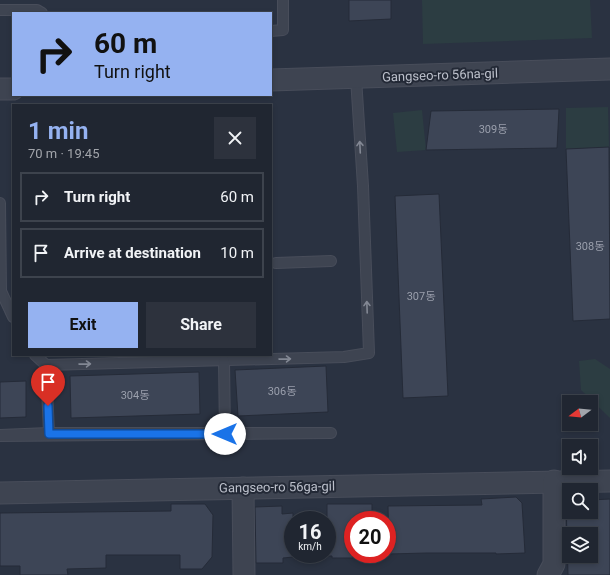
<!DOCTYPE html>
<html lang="en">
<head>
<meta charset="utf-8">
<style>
  body { margin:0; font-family:Roboto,"Noto Sans KR",sans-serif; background:#2d323d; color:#f1f3f6; height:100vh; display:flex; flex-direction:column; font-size:15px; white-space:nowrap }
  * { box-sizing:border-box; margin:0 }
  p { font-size:13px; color:#a2a5ab }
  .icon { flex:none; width:22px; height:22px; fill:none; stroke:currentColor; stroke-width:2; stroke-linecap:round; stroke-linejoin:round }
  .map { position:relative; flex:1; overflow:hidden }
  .side { position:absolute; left:12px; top:104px; width:260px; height:252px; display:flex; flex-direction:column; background:#202631; border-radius:0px; box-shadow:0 2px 6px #0003,0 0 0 1px #3d434d }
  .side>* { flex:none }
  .top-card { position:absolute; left:12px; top:12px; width:260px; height:84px; border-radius:0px; box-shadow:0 2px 6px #0003,0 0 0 1px #3d434d; background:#95b2f1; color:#111; overflow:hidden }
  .needle { width:26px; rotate:254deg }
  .controls { position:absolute; left:562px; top:395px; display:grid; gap:8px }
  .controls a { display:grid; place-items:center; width:36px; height:36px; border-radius:0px; background:#202631; box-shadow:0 2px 6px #0003,0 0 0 1px #3d434d; font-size:20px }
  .speed { position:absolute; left:284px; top:511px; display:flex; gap:8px; font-size:20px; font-weight:700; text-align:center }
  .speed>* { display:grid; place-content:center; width:52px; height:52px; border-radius:50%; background:#202631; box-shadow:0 2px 6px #0003,0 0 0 1px #3d434d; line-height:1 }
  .speed small { font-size:10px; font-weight:400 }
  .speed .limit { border:6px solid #d22; background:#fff; color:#111 }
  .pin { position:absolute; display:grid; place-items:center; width:34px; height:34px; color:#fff; margin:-41px -17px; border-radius:50% 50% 50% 0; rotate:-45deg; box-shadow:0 0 4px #0007 }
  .pin .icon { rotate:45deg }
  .me { position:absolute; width:44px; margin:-22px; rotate:270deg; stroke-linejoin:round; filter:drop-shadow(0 0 3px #0008) }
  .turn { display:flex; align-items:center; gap:14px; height:84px; padding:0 16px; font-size:18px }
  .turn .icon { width:52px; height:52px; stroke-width:2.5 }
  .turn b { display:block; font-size:28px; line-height:34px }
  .round { display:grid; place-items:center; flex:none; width:42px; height:42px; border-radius:0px; background:#2d323d }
  .head { display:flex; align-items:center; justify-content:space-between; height:68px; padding:0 16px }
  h1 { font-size:24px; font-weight:700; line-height:30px; color:#95b2f1 }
  .primary-button { display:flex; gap:8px; margin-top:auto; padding:8px 16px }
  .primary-button a { flex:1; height:46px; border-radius:0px; background:#95b2f1; color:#111; font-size:16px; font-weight:700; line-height:46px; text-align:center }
  .primary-button a+a { background:#2d323d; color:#f1f3f6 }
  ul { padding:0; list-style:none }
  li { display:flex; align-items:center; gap:12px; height:50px; margin:0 8px 6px; padding:0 8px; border:2px solid #3d434d; border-radius:0px }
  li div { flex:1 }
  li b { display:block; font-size:15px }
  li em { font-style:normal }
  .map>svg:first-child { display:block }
  .green { fill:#2c3d42 }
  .building { fill:#3d4556; stroke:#252b38; fill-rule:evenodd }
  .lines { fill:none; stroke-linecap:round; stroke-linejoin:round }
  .lane-casing { stroke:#484d5a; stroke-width:12 }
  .street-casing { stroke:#484d5a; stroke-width:23 }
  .lane { stroke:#3e4451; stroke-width:10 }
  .street { stroke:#3e4451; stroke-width:21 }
  .oneway { stroke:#838894 }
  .route-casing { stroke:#114b97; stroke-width:10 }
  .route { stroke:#1a73e8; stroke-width:7 }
  .labels { text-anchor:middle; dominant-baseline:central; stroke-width:4; stroke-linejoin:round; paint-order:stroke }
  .number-label { font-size:11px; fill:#9a9fac }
  .street-label { font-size:13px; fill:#bcc0cb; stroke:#232936 }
</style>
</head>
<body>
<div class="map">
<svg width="610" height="575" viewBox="0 0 610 575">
  <rect width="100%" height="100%" fill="#2a3241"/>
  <g class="green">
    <polygon points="422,0 590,0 592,38 423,44"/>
    <polygon points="608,107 609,147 566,149 566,108"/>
    <polygon points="422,110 426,150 397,152 393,113"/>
    <polygon points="595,359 610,369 610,418 581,390 579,361"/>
  </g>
  <g class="building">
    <polygon points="349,0 391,0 391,19 349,21"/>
    <polygon points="559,109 557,148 426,150 431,111"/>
    <polygon points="609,147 610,319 573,321 566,149"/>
    <polygon points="439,194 448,396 403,398 395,196"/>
    <polygon points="326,366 328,412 238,416 235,370"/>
    <polygon points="199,372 200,414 71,418 70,376"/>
    <polygon points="26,381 26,417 0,418 0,382"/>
    <polygon points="516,497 522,503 525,553 496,554 496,553 426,553 389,554 388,506 482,505 481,499"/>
    <path d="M610,499v76h-42l-2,-75h3v12h22v-12zM569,534h22v22h-22z"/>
    <polygon points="171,504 205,504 213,515 212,557 202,569 180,569 180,555 106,555 106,568 67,569 68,575 20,575 20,566 0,566 0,513 171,511"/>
    <polygon points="327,504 372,504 372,520 353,520 353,558 332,558 332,556 327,556"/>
    <polygon points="282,506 282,514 293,513 293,557 283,558 283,563 256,563 255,507"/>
  </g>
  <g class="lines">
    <g class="lane-casing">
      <g id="lane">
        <polyline points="0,10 37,10 42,13"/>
        <polyline points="271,31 283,30 283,0"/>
        <polyline points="0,203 1,291 13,317"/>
        <polyline points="276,263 331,261"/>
        <polyline points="35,355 46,365 344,357 369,353 363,186 356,78"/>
        <polyline points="224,361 225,434"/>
        <polyline points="46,365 49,433"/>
        <polyline points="0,435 49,433 331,433 0,436"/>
      </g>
    </g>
    <g class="street-casing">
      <g id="street">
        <polyline points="271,80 610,69"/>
        <polyline points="0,89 13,89"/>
        <polyline points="243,488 244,575"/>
        <polyline points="0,493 610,481"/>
        <polyline points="548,575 554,564 554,481"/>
      </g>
    </g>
    <use href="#lane" class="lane"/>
    <use href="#street" class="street"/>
  </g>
  <defs><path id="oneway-shaft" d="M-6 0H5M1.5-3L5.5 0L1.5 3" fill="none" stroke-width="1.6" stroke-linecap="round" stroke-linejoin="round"/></defs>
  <g class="oneway">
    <use href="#oneway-shaft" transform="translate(360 147) rotate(-93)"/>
    <use href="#oneway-shaft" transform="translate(367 307) rotate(-92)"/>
    <use href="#oneway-shaft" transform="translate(285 359) rotate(-1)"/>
    <use href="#oneway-shaft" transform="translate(85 364) rotate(-1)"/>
  </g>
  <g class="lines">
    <g class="route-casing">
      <polyline id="route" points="48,406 49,434 225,434"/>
    </g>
    <use href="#route" class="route"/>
  </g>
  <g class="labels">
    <g class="number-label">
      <text x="493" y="129">309동</text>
      <text x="590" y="246">308동</text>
      <text x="421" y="296">307동</text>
      <text x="282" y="391">306동</text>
      <text x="135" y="395">304동</text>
    </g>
    <g class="street-label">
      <text transform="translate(440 75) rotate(-2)">Gangseo-ro 56na-gil</text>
      <text transform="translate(277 487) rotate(-1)">Gangseo-ro 56ga-gil</text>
    </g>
  </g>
</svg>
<div class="controls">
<a><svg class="needle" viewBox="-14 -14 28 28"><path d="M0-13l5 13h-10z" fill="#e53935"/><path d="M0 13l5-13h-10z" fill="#a2a5ab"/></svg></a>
<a><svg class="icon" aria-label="sound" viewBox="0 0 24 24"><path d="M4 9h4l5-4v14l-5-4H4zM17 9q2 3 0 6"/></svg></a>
<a><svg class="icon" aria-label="search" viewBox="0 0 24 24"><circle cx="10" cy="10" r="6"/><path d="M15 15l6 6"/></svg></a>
<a><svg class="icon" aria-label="layers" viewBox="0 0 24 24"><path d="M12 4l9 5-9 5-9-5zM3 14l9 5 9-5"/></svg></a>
</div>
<div class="speed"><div>16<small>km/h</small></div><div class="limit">20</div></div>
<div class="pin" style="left:48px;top:406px;background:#d93025"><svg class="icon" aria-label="arrive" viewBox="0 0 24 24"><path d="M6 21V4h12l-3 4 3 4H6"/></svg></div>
<svg class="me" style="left:225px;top:434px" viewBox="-20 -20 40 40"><circle r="19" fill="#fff"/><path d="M0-13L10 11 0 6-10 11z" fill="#1a73e8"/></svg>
<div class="top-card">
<div class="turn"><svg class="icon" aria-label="right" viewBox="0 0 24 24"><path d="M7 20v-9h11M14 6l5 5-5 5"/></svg><div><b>60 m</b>Turn right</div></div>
</div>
<section class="side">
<div class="head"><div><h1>1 min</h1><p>70 m · 19:45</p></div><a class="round"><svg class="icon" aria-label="close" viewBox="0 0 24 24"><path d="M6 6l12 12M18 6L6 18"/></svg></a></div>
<ul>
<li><svg class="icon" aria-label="right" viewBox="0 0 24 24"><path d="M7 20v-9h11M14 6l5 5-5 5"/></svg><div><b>Turn right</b></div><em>60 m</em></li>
<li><svg class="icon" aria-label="arrive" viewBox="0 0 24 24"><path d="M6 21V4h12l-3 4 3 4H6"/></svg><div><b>Arrive at destination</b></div><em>10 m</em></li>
</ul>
<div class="primary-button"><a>Exit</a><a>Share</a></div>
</section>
</div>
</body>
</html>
